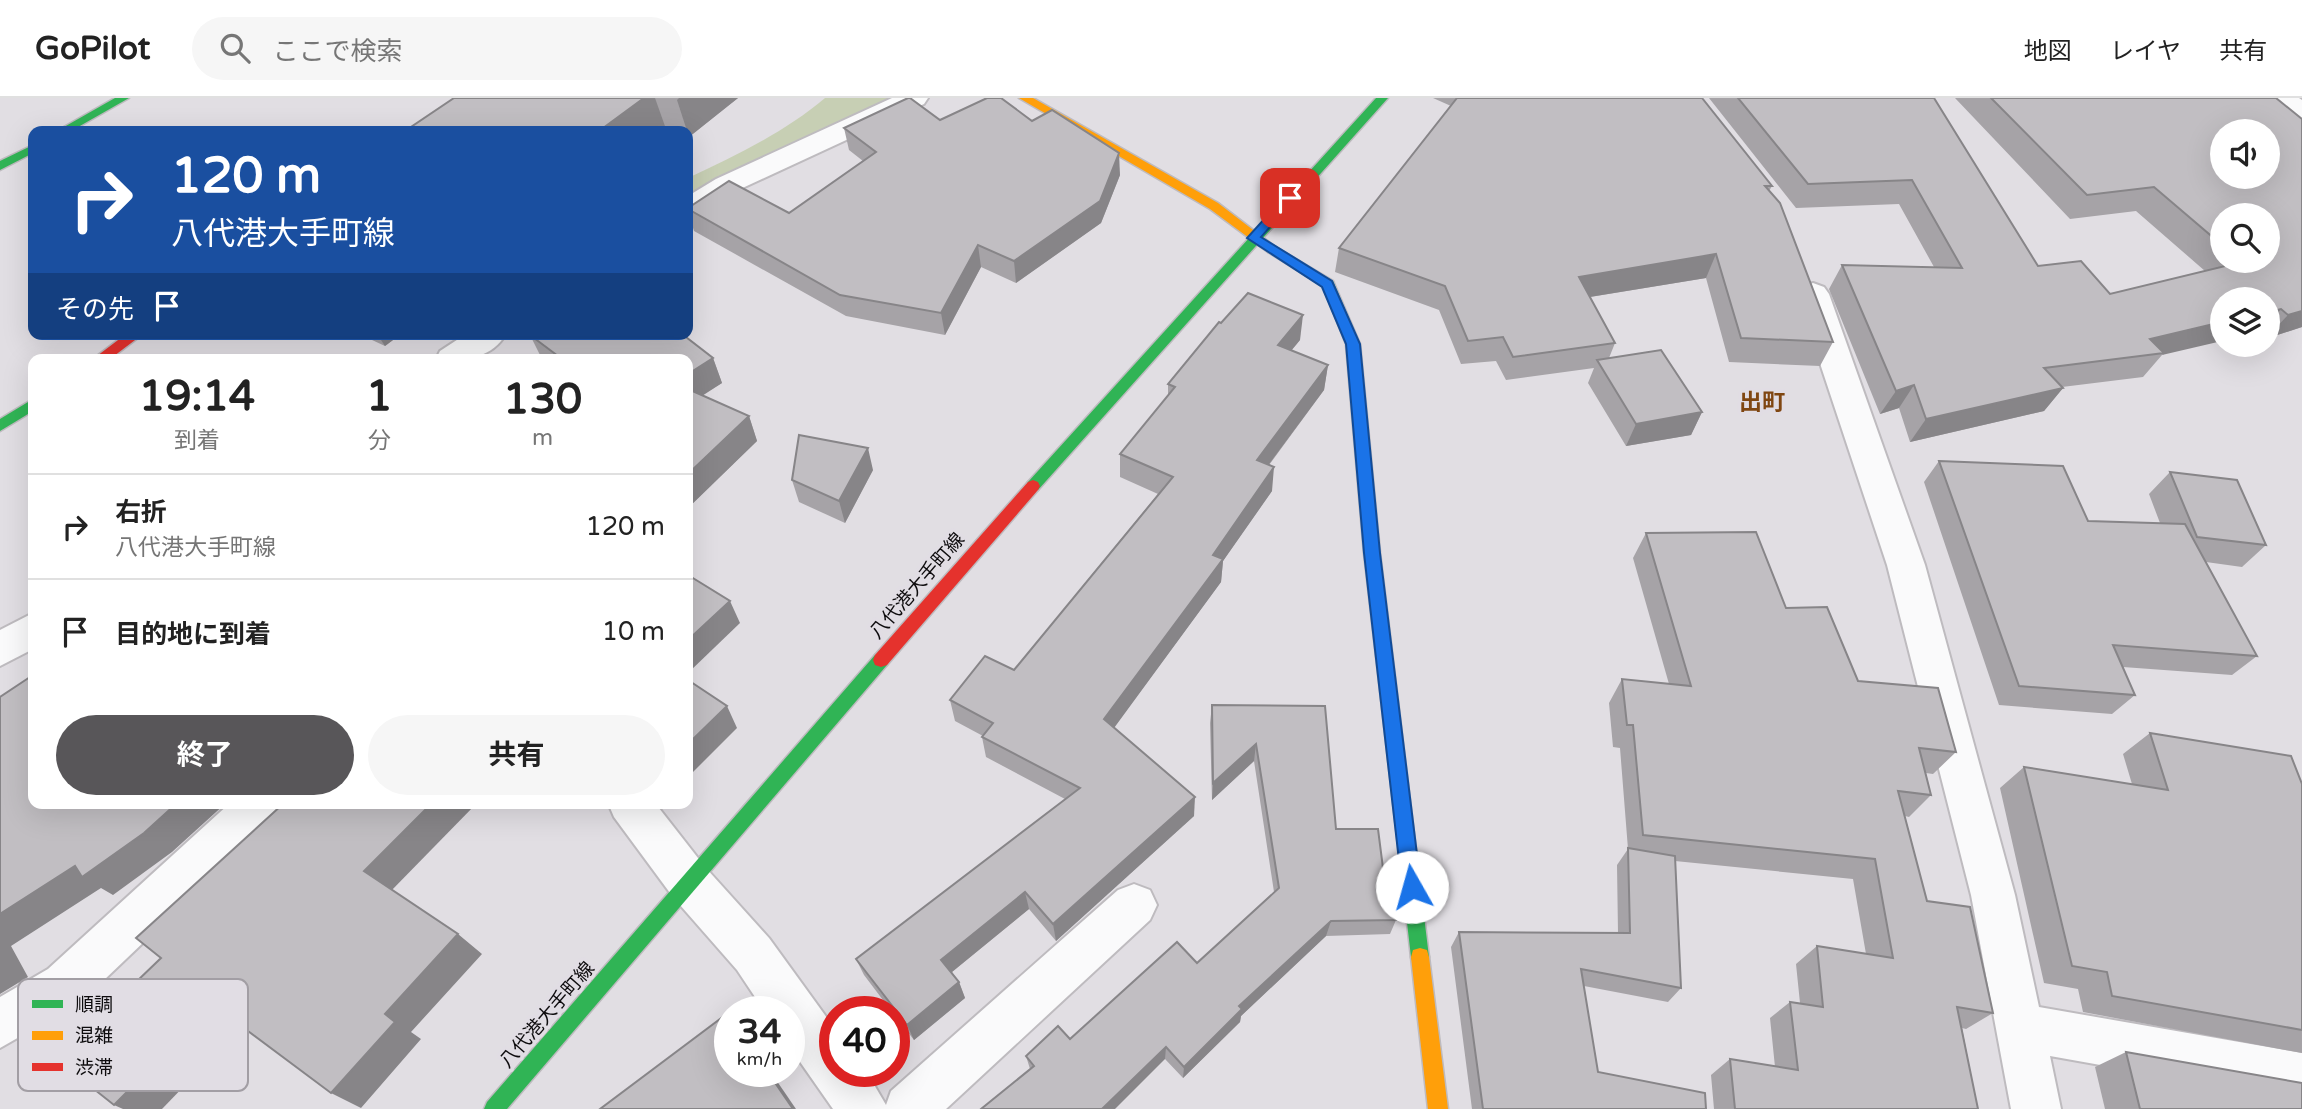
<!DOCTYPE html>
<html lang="ja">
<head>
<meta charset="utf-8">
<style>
  body { margin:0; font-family:"Varela Round","Noto Sans JP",sans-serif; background:#f6f6f6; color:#222; height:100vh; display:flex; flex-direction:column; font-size:26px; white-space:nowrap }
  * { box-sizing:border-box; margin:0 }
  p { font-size:23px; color:#767676 }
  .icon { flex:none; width:38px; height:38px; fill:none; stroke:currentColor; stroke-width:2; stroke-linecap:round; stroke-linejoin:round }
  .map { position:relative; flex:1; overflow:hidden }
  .details { position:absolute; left:28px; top:256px; width:665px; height:455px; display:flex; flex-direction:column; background:#fff; border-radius:14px; box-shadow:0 7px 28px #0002 }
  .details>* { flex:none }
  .top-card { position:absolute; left:28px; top:28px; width:665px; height:214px; border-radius:14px; box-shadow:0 7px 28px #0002; background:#1a4fa0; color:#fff; overflow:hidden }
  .fabs { position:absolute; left:2210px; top:21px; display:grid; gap:14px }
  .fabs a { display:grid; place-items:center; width:70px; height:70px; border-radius:50%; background:#fff; box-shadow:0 7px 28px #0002; font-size:35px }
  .speed { position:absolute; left:714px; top:898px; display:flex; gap:14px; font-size:35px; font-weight:700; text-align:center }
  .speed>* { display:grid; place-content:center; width:91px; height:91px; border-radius:50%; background:#fff; box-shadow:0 7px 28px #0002; line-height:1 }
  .speed small { font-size:18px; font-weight:400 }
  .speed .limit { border:10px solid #d22; background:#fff; color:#111 }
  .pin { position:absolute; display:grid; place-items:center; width:60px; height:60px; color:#fff; margin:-30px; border-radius:14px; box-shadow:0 4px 10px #0006 }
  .me { position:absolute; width:77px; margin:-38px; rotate:353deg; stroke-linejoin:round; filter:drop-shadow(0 0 5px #0008) }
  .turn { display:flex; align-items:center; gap:24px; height:147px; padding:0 28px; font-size:32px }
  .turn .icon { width:91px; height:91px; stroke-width:2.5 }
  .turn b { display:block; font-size:49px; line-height:60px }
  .then { display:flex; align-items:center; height:66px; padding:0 28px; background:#0003; gap:14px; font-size:26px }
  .eta { display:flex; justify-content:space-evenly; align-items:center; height:119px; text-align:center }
  .eta b { font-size:42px; font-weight:700; line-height:49px }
  .button { display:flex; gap:14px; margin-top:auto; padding:14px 28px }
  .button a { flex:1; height:80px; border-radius:42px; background:#585659; color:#fff; font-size:28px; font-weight:700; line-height:80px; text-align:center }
  .button a+a { background:#f6f6f6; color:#222 }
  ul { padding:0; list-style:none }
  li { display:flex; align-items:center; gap:21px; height:105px; padding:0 28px; border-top:2px solid #e0e0e0 }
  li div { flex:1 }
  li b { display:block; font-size:26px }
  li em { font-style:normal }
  header { display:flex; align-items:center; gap:42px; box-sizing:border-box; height:98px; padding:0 35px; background:#fff; border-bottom:2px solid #e0e0e0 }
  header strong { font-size:33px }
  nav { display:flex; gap:38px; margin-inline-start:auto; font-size:24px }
  .search { width:490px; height:63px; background:#f6f6f6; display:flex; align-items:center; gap:18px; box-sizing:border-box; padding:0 24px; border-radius:38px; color:#767676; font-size:26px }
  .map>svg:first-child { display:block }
  .green { fill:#c7cfb4 }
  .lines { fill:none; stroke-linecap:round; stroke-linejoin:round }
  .street-casing { stroke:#bebbbf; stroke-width:4 }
  .fast-casing { stroke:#bebbbf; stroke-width:3 }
  .slow-casing { stroke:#bebbbf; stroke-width:3 }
  .jam-casing { stroke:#bebbbf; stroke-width:3 }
  .street { fill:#fafafb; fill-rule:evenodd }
  .fast { fill:#30b455; fill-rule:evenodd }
  .slow { fill:#ff9f0a; fill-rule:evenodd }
  .jam { fill:#e5322d; fill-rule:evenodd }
  .wall { fill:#a6a3a7; fill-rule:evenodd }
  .shaded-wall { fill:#878588 }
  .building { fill:#c1bec2; stroke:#878588; stroke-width:2; fill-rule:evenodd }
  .route { fill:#1a73e8; stroke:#114b97; stroke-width:2 }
  .labels { text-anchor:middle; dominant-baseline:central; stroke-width:7; stroke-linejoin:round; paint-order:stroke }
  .street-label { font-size:19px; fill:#0e0c0e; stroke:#e1dde4 }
  .quarter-label { font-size:23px; font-weight:bold; fill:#7f4611; stroke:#e1dde4 }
  .key { fill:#e1dde4; stroke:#a29ea4; stroke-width:2 }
  .key-label { font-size:19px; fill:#0e0c0e }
</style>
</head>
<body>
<header>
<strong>GoPilot</strong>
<div class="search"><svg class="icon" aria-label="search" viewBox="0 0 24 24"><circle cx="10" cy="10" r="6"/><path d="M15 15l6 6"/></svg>ここで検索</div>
<nav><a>地図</a><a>レイヤ</a><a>共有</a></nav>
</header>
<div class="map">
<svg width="2302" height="1011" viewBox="0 0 2302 1011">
  <rect width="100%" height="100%" fill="#e1dee3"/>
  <path class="green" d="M825,0h71l-183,85 -25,16v-21c47,-22 97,-46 137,-80z"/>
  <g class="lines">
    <g class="street-casing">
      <g id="street">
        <polygon points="892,0 928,0 924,6 736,93 699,118 688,120 688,98 716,81"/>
        <polygon points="2267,0 2299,0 2302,2 2302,23 2292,21"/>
        <polygon points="1813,185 1824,189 1829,196 1925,467 2015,797 2039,909 2302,955 2302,1003 2050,958 2061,1011 2011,1011 1971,797 1887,467 1797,196 1802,189"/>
        <path d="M466,236h40c-16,27 -43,25 -70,25l4,-8z"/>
        <polygon points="33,515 33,551 0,568 0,532"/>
        <polygon points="230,705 281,705 275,719 82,903 0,950 0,899 48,871"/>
        <polygon points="608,705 655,705 705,769 769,840 835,931 835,973 866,973 886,1007 891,993 1118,792 1134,786 1150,792 1157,807 1150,822 946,1011 833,1011 789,948 789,914 765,914 737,872 673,799 614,719"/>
      </g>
    </g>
    <g class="fast-casing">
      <g id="fast">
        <polygon points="115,0 129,0 71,33 57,33"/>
        <polygon points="1376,0 1388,0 1038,392 1028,392 1026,388 1028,384"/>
        <polygon points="33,47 33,55 0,72 0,63"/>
        <polygon points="1272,147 1333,183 1360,246 1380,455 1429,859 1427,866 1420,868 1413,866 1411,859 1364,455 1346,246 1323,188 1268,154 1266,151"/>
        <polygon points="33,301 33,313 0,333 0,321"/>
        <polygon points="881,555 887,557 889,562 887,567 507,1011 484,1011 487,1004 875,557"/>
      </g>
    </g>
    <g class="slow-casing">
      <g id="slow">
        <polygon points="1019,0 1033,0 1218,105 1278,151 1272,155 1268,154 1210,111"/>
        <polygon points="1420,850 1427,852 1429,859 1448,1011 1428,1011 1411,859 1413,852"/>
      </g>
    </g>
    <g class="jam-casing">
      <g id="jam">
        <polygon points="126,236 143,236 110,261 93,261"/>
        <polygon points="1033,382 1038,384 1040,388 1038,392 887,567 881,569 875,567 873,562 875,557 1028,384"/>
      </g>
    </g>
    <use href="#street" class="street"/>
    <use href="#fast" class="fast"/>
    <use href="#slow" class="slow"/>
    <use href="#jam" class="jam"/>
  </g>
  <g class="wall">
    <polygon points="454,0 738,0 689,39 688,39 688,33 673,33 666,31"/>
    <polygon points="1433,0 1702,0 1772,88 1769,93 1833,244 1820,268 1729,264 1706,180 1590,199 1615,245 1609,260 1702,314 1691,337 1626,348 1588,285 1594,270 1506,282 1496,263 1461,266 1439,212 1335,174 1339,150 1451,8"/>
    <path d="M1709,0h225l104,168 72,28 95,-23 -69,-60 -66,8 -115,-121h321l26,21v208l-34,11v-39l-106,56 -19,22 -81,10 1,1 -19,23 -134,31 -11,-34 -19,6 -51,-125 13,-24 92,2 -35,-63 -103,4zM2222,117l46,46h-46z"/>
    <polygon points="940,22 1032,23 1120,77 1101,125 1016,185 981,169 945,237 846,218 694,133 688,114 688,110 789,115 863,63 849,52 844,30"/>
    <polygon points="359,236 401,236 385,248"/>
    <polygon points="530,237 713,260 722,285 702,297 749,318 757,343 688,410 688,261 542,261"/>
    <polygon points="1300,242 1291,253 1328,267 1324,292 1269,367 1272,393 1223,463 1221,484 1114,629 1194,718 1056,843 1029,811 952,874 959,884 965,900 914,942 894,916 894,914 892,914 864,877 856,861 1065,701 986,659 982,639 983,638 955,623 950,602 1014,572 1158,396 1120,379 1120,356 1168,298 1168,286"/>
    <polygon points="1939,363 2088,423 2160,425 2149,396 2170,374 2266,447 2242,469 2206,464 2257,558 2232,577 2123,569 2135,597 2112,616 1999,607 1924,384"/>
    <polygon points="873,372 845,425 799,404 792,382"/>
    <polygon points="1646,435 1786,510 1858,583 1956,654 1933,676 1926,675 1931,697 1909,719 1905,718 1927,803 1993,915 1966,931 1962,930 1978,1011 1714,1011 1711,977 1730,961 1775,969 1770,920 1790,904 1800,905 1796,866 1817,848 1866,856 1853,781 1675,763 1681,890 1668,904 1584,888 1598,974 1706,1011 1472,1011 1451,849 1459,834 1618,835 1617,767 1628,751 1620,650 1613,649 1609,605 1622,581 1669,586 1633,460"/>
    <polygon points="1212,607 1325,608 1336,731 1384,778 1396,822 1390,836 1326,838 1241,918 1240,924 1183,980 1165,961 1030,971 1026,958 1070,941 1197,865 1274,794 1254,663 1212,702 1210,625"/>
    <polygon points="2150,635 2302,686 2302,955 2083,914 2078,891 2044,885 2000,690 2024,669 2132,686 2123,656"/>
    <polygon points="2126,954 2302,1011 2105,1011 2095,969"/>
  </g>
  <g class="shaded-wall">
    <polygon points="644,0 655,0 666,31 662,33 599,33"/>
    <polygon points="679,0 738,0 689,39 677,2"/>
    <polygon points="1119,55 1120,77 1101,125 1016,185 1014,163"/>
    <polygon points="978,147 981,169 945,237 941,215"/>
    <polygon points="1716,156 1706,180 1571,202 1579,179"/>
    <polygon points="2281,211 2268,225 2268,214"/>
    <polygon points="2302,213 2302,229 2268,240 2268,238 2288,217"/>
    <polygon points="1303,217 1300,242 1275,272 1278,247"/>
    <polygon points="2222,224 2222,243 2162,257 2164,255 2150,241"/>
    <polygon points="377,236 401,236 385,248"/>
    <polygon points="713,260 722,285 688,307 688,276"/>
    <polygon points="1328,267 1324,292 1255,385 1257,362"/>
    <polygon points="1914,287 1899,310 1880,316 1896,293"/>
    <polygon points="2063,290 2044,313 1910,344 1926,321"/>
    <polygon points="1702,314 1691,337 1626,348 1636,326"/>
    <polygon points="749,318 757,343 688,410 688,376"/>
    <polygon points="868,350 873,372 845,425 839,403"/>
    <polygon points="1274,369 1272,393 1223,463 1221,484 1106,641 1104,621 1213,457"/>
    <polygon points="730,503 740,525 688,575 688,542"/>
    <polygon points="727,608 737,630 693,674 688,666 688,646"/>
    <polygon points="1256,646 1254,663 1212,702 1213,685"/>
    <polygon points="1195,699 1194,718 1056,843 1053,826"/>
    <polygon points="177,705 226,705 172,754 113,797 101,790 11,848 28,879 0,896 0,816 75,768"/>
    <polygon points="432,705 477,705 389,795 364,773"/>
    <polygon points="1025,794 1029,811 947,878 941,862"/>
    <polygon points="1331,823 1326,838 1241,918 1240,924 1183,980 1184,969 1239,908"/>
    <polygon points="458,836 482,856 411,934 421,941 361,1010 331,995 385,916"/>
    <polygon points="959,884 965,900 914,942 907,927"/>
    <polygon points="213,907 245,925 162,1011 123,1011 114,1007"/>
    <polygon points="1166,949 1165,961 1115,1011 1102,1011"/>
    <polygon points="767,973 770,973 796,1011 793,1011"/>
  </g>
  <g class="building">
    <polygon points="454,0 644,0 599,33 405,33"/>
    <polygon points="908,0 910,0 940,22 987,0 1001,0 1032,23 1052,12 1119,55 1100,103 1014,163 978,147 941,215 840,197 688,111 688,110 729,83 789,115 876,54 844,30"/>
    <polygon points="1457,0 1702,0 1772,88 1765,88 1780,105 1833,244 1741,240 1716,156 1579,179 1615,245 1513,259 1503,239 1468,243 1445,188 1339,150"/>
    <path d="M1738,0h196l104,168 43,-5 29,33 132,-32 -1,-1h27v-46h-46v30l-68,-58 -67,8 -96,-97h285l26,21v192l-14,4 -7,-6 -13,3v-13h-46v23l-72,17 14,14 -120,15 19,20 -137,31 -12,-34 -18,6 -54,-126 120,3 -50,-88 -104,4zM2222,33h46v46h-46z"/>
    <polygon points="1248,195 1303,217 1278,247 1328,267 1257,362 1274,369 1213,457 1223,461 1104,621 1195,699 1053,826 1025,794 941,862 959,884 907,927 856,861 1080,690 982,639 993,625 950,602 985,558 1014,572 1173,379 1120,356 1175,289 1168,286 1219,224 1221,225"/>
    <polygon points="532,236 682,236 713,260 688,276 688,261 562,261 530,237"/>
    <polygon points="1661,252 1702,314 1636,326 1597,262"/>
    <polygon points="688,291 749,318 688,376"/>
    <polygon points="799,337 868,350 839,403 792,382"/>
    <polygon points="1939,363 2063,368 2088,423 2185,426 2257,558 2113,547 2135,597 2019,588"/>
    <polygon points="2170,374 2237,382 2266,447 2197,439"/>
    <polygon points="1756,434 1786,510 1827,509 1858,583 1938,590 1956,654 1919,650 1931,697 1898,693 1927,803 1970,809 1993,915 1957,909 1978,1011 1735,1011 1730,961 1798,972 1790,904 1823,909 1817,848 1893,860 1875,761 1643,737 1633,627 1627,627 1622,581 1691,588 1646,435"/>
    <polygon points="688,477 730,503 688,542"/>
    <polygon points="33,577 33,705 177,705 144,735 82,779 75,768 0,816 0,599"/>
    <polygon points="688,582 727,608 688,646"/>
    <polygon points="1212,607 1325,608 1336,731 1378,731 1384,778 1389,777 1396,822 1331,823 1239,908 1242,911 1184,969 1166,949 1102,1011 981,1011 1034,968 1026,958 1058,928 1070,941 1177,844 1197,865 1279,790 1256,646 1213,685"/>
    <polygon points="2150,635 2291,658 2302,686 2302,932 2112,898 2107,874 2072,868 2024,669 2168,692"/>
    <polygon points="284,705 432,705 364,773 458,836 385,916 395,924 331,995 213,907 114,1007 56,961 161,860 136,840"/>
    <polygon points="1628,750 1675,758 1681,890 1581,871 1598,974 1705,995 1706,1011 1483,1011 1459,834 1630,835"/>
    <polygon points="728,915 730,918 730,973 767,973 793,1011 600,1011"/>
    <polygon points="2126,954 2302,985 2302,1011 2140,1011"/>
  </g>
  <polygon class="route" points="1286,97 1296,100 1261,139 1332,183 1360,246 1380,455 1421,789 1418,795 1412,797 1405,795 1402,789 1364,455 1346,246 1322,189 1247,140"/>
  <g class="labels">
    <g class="street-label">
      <text transform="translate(917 488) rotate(-49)">八代港大手町線</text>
      <text transform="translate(547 917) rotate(-49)">八代港大手町線</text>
    </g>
    <g class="quarter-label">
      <text x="1762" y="305">出町</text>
    </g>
  </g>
  <rect x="18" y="881" width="230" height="112" rx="10" class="key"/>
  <rect x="32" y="902" width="31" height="8" fill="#30b455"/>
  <rect x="32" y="933" width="31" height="9" fill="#ff9f0a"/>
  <rect x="32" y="965" width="31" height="8" fill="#e5322d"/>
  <g class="key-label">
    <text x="75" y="913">順調</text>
    <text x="75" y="944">混雑</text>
    <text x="75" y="976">渋滞</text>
  </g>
</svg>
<div class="fabs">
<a><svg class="icon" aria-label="sound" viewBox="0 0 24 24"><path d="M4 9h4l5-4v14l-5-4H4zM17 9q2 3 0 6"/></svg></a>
<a><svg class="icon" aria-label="search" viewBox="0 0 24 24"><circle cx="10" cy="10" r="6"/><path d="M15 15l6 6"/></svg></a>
<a><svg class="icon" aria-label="layers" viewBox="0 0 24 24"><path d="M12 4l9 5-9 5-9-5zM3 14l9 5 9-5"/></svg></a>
</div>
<div class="speed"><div>34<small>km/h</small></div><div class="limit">40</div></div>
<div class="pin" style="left:1290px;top:100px;background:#d93025"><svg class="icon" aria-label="arrive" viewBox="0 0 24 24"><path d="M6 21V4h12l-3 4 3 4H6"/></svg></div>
<svg class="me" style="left:1412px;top:789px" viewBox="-20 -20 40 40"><circle r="19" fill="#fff"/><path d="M0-13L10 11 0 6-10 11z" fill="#1a73e8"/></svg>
<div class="top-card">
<div class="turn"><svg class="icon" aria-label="right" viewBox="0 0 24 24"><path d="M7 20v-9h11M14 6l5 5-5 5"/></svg><div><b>120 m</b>八代港大手町線</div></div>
<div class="then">その先<svg class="icon" aria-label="arrive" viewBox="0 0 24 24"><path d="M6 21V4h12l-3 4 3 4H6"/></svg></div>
</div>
<section class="details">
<div class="eta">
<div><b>19:14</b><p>到着</p></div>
<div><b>1</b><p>分</p></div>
<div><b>130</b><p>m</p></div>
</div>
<ul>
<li><svg class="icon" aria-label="right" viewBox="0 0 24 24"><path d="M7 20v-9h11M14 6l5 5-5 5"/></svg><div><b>右折</b><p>八代港大手町線</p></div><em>120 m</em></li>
<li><svg class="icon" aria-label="arrive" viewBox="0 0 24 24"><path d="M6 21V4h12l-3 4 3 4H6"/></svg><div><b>目的地に到着</b></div><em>10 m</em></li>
</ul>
<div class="button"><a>終了</a><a>共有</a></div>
</section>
</div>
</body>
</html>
